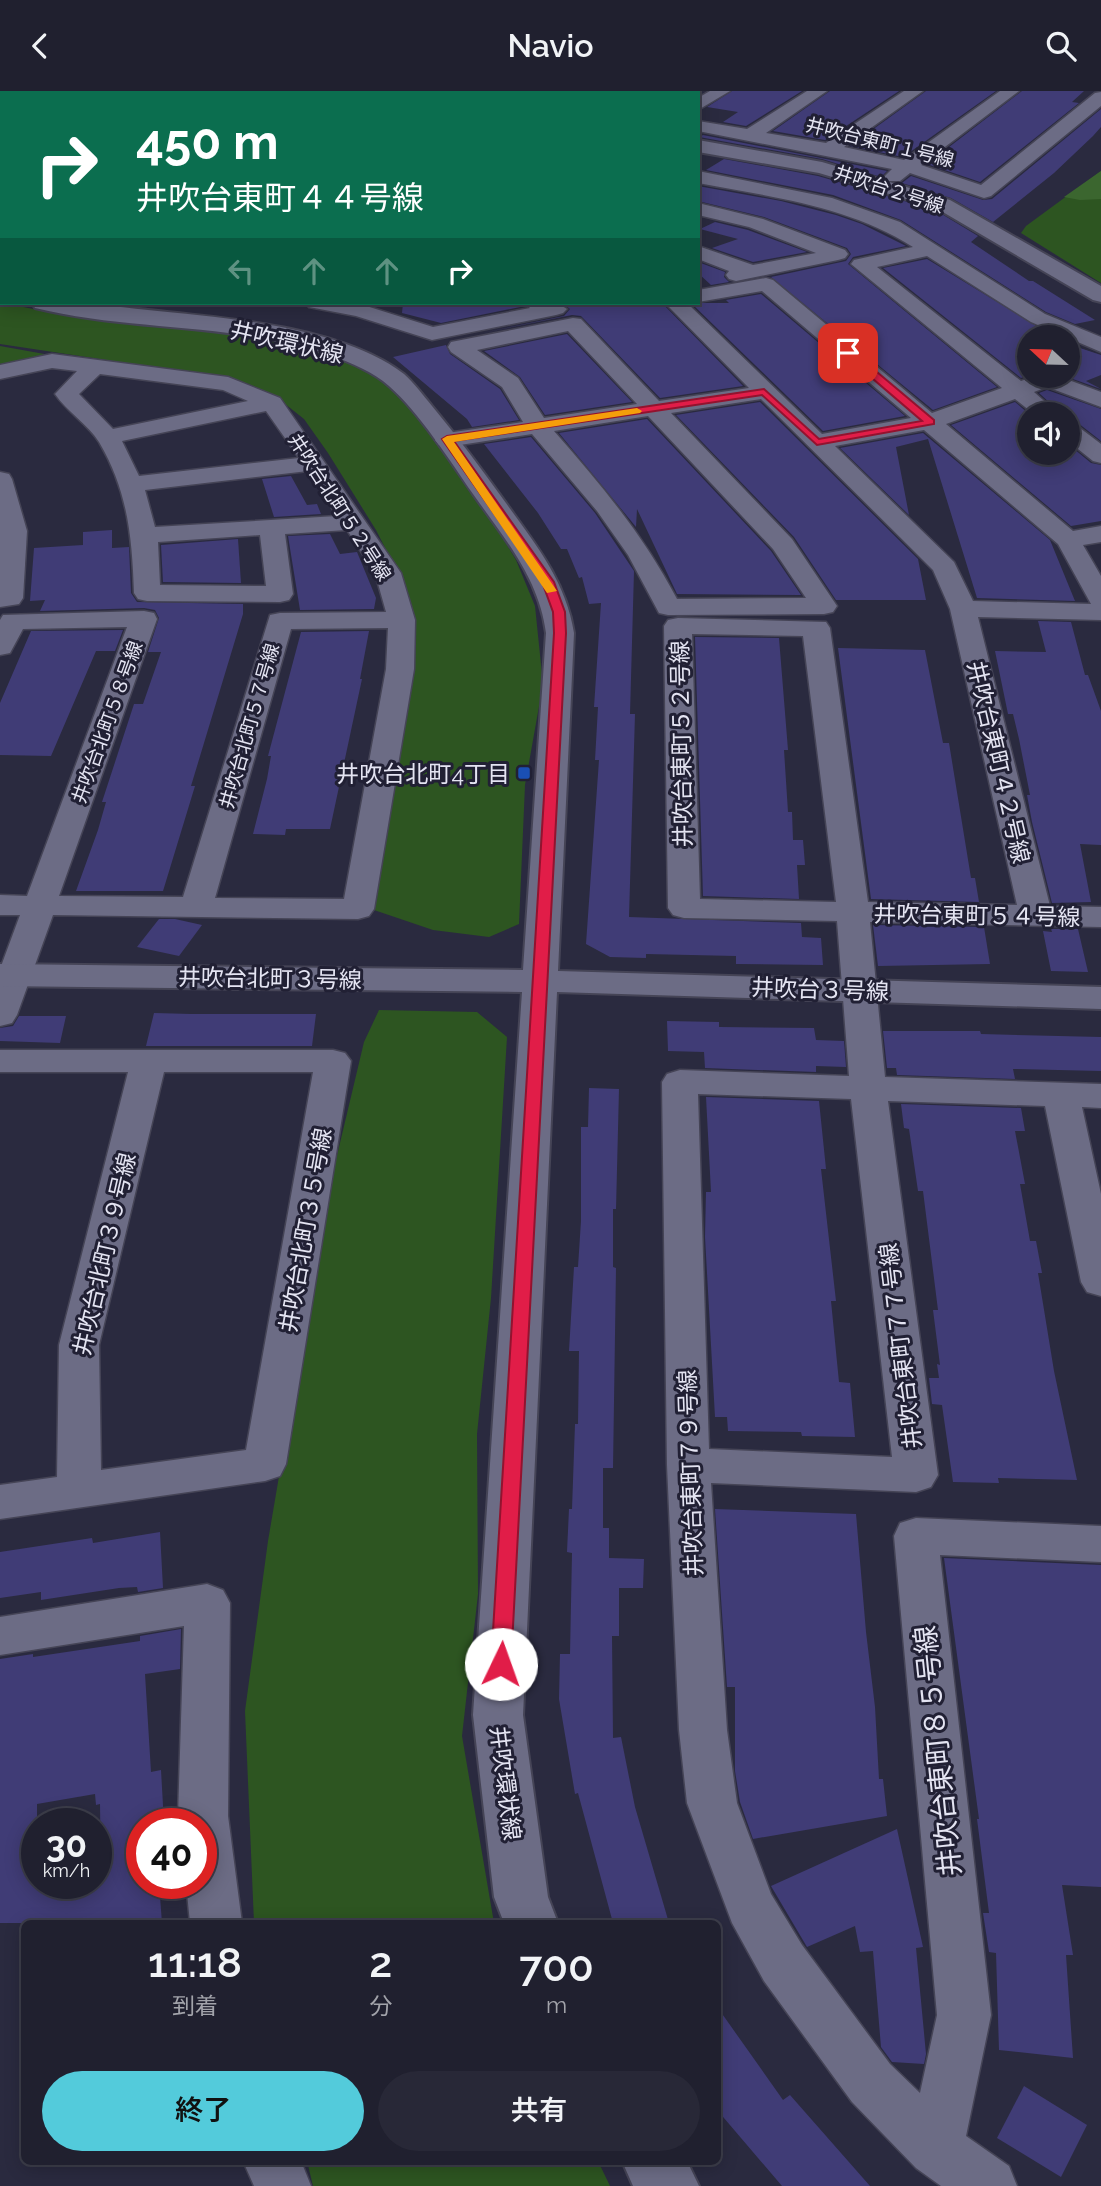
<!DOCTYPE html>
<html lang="ja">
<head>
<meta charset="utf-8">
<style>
  body { margin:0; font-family:Raleway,"Noto Sans JP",sans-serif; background:#282837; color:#f1f3f6; height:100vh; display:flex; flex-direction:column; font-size:26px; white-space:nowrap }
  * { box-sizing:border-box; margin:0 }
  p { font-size:23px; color:#a2a3aa }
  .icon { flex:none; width:38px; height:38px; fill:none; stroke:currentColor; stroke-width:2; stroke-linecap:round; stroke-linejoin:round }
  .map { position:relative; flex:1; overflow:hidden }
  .side { position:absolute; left:21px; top:1829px; width:700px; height:245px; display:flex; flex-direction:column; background:#20202f; border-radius:10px; box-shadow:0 4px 18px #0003,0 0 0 2px #3d3e4b }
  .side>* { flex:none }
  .guide { position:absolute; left:0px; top:0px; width:700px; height:214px; box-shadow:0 4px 18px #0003,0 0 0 2px #3d3e4b; background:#0b6e4f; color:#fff; overflow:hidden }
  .needle { width:46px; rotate:292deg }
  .controls { position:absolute; left:1017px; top:234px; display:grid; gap:14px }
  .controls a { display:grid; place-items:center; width:63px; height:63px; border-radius:50%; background:#20202f; box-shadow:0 4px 18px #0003,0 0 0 2px #3d3e4b; font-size:35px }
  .speed { position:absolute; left:21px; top:1717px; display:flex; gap:14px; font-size:35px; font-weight:700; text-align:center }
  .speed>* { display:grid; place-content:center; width:91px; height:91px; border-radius:50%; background:#20202f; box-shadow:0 4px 18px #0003,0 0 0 2px #3d3e4b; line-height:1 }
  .speed small { font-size:18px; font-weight:400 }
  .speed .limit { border:10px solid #d22; background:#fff; color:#111 }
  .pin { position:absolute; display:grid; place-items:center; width:60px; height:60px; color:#fff; margin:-30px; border-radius:14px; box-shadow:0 4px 10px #0006 }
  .me { position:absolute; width:77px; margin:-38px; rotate:3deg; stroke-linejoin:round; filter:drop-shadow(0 0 5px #0008) }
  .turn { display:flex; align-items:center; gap:24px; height:147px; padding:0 21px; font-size:32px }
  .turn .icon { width:91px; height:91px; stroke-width:2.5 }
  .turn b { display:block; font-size:49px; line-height:60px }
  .lanes { display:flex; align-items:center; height:66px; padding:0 21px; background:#0003; justify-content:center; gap:35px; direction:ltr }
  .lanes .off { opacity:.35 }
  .eta { display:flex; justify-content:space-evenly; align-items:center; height:119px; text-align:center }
  .eta b { font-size:42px; font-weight:600; line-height:49px }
  .cta { display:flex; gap:14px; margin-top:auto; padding:14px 21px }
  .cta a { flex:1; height:80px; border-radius:42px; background:#53cbdb; color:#111; font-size:28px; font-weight:600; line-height:80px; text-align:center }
  .cta a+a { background:#282837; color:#f1f3f6 }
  header { display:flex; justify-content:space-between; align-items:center; height:91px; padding:0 21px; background:#20202f; font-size:32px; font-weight:600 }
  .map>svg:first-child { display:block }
  .green { fill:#2d5521 }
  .forest { fill:#3b662f }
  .building { fill:#403c76; fill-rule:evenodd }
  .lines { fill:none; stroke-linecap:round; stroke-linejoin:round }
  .minor-casing { stroke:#454456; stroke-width:3 }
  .tertiary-casing { stroke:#454456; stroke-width:4 }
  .minor { fill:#6c6c85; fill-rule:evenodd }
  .tertiary { fill:#6c6c85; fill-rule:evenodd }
  .route { fill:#e11d48; stroke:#92132f; stroke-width:2 }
  .slow { fill:#f59e0b }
  .transit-dot { fill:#1a4fb4; stroke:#212034; stroke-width:2.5 }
  .labels { text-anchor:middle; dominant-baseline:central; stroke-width:6; stroke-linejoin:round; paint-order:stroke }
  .far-street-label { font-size:19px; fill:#e4e4f2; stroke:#212034 }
  .street-label { font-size:23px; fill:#e4e4f2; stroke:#212034 }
  .poi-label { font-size:23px; fill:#e4e4f2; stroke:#212034; text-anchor:end }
  .near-street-label { font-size:28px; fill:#e4e4f2; stroke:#212034 }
</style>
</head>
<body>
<header><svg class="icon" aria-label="back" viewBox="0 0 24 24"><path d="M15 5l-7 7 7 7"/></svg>Navio<svg class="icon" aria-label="search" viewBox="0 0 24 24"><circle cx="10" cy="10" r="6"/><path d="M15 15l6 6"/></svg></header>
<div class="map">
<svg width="1101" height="2095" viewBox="0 0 1101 2095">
  <rect width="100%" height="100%" fill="#2a2a3f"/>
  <g class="green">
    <polygon points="1101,80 1101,192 1021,142 1026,135"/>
    <polygon points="0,208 2,212 60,223 168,235 268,241 332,263 383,290 424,331 475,400 516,469 535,515 543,593 525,694 519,833 489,846 433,839 371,818 394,701 404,624 405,496 376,439 328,362 304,328 280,309 249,293 206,284 0,253"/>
    <polygon points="0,255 50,264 0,278"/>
    <polygon points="379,919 477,921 507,946 491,1207 477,1343 478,1503 462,1645 494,1832 254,1832 245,1620 268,1450 325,1115 364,951"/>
    <polygon points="307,2070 598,2070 610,2095 313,2095"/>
  </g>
  <polygon class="forest" points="1101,80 1101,108 1080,109 1064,106"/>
  <g class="building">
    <polygon points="732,0 802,0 746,35 723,31 738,21 707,16"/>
    <polygon points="830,0 899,0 825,49 773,40"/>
    <polygon points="926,0 996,0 903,66 850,55"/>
    <polygon points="1022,0 1084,0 1072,11 1079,12 980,91 927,73"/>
    <polygon points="1101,18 1101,36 1093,45 1054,82 993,131 951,107 902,92 911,85 983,109 992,108"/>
    <polygon points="703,44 887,80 881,86 822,68 699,46"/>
    <polygon points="724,68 818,85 935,119 978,145 971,151 1029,190 1033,190 1095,229 1075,233 1046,221 901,129 833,104 706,79"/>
    <polygon points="698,95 781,110 836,124 862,133 906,155 853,166 848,173 997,296 933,319 771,186 846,170 851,163 847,157 764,126 698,110"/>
    <polygon points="715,131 748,139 807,161 753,171 712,157 738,148 700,138"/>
    <polygon points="927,168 1043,239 1030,241 1047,247 1029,247 1029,284 1021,287 883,177"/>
    <polygon points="698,171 725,181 724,186 729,191 711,194 698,182"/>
    <polygon points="761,203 905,325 823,340 691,212 729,212 726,209"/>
    <polygon points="403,212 522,212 525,215 441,232 402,222"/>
    <polygon points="562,212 662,212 743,295 660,307 581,225 572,224 482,242 564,225 570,218"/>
    <polygon points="567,243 632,311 545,324 520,286 484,260"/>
    <polygon points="1068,253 1101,264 1101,284 1086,290 1101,298 1070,287"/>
    <polygon points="446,254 450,263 500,298 519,329 472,336 467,328 393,266"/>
    <polygon points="1047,299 1101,318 1101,350 1078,332 1068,330 1068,324 1063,324 1039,302"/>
    <polygon points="760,311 918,468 926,509 836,509 794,446 676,324"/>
    <polygon points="1015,311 1030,324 1029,362 1068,362 1068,353 1091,372 1101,374 1101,430 1071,435 951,334"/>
    <polygon points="647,328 771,460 801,504 677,503 637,418 636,436 559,342"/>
    <polygon points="923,342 1050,449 1075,510 977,507 928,348 896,356 909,424 840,357"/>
    <polygon points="531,346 595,422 634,480 630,623 635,623 629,826 801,832 802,846 821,847 823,874 736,873 736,865 646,863 646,867 610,866 586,853 599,669 595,669 598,616 594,616 601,512 589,513 582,486 579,487 567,458 561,458 538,422 484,353"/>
    <polygon points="291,385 307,414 317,413 321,423 274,426 262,388"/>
    <polygon points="112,439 112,457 129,456 131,502 137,511 243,513 243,523 191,695 195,695 163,800 76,800 98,739 106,711 102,711 134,613 143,613 161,561 148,561 159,527 155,519 144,517 40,520 45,509 30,510 34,457 83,454 83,441"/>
    <polygon points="330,443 340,463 357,461 376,507 374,518 300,519 288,445"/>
    <polygon points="238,448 241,492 163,491 161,454"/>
    <polygon points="1038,530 1071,531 1085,584 1088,584 1101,620 1101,754 1080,753 1091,811 1052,812 1032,731 1027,704 1030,704 1019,648 1013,623 1008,623 995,560 1046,561"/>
    <polygon points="123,539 115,560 96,560 51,665 0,664 0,612 31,540"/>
    <polygon points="369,540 360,588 362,588 330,738 286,738 285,744 253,743 267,688 271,665 268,665 301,541"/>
    <polygon points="695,546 779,547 788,659 784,659 788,721 792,721 793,749 803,749 805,774 797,774 799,808 703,805"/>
    <polygon points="838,557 925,559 943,652 949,652 971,787 975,787 979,811 871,808"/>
    <polygon points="159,828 175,828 202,834 179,865 137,856"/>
    <polygon points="873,834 984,836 990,873 878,875"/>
    <polygon points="1051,838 1078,838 1088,881 1051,880 1043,840 1052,841"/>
    <polygon points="154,922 191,923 316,923 312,955 146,955"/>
    <polygon points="19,925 66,925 60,952 0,950 0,937 13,935"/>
    <polygon points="667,930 719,931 719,936 814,937 816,949 844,950 846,976 816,975 816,981 705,977 704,961 668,960"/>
    <polygon points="883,940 980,940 981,943 1101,946 1101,980 1013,978 1015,988 897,984 896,977 887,977"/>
    <polygon points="589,997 619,998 616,1118 613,1118 613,1176 616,1177 613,1377 603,1377 603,1437 609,1437 609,1467 644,1468 643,1497 619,1497 619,1545 612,1545 613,1647 621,1646 635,1716 669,1832 613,1832 578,1702 575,1703 559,1608 560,1563 570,1563 572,1462 567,1461 569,1418 572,1418 575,1333 578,1333 579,1260 569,1260 574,1176 578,1176 581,1130 581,1036 588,1036"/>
    <polygon points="706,1006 819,1010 826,1078 821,1078 836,1210 831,1210 837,1271 839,1291 850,1292 855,1346 802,1345 801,1341 728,1340 727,1326 715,1326 705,1146 706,1101 711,1101"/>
    <polygon points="901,1013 1021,1017 1025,1040 1015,1040 1025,1093 1020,1093 1030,1150 1036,1150 1042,1182 1038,1182 1054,1280 1077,1389 998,1387 999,1392 953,1391 942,1314 932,1313 929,1287 939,1287 937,1273 940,1274 933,1219 938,1219 923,1100 918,1100 909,1038 904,1037"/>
    <polygon points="715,1418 856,1423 866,1541 875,1616 879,1688 883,1688 887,1725 753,1748 740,1711 735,1680 735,1596 727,1596"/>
    <polygon points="160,1441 163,1497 138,1501 137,1496 119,1497 41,1509 41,1501 0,1507 0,1461 92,1447 93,1452"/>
    <polygon points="944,1467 1101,1474 1101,1796 1062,1794 1073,1864 1066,1864 1073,1967 999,1959 996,1862 989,1861 983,1822 989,1822 977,1728 979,1728"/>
    <path d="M181,1538l-1,40 -35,5 6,98 10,-2 3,53h-22v60h17l3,40h-162v-264l33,-5v3l107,-16v-5zM95,1703l1,11 4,-1 1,79h-64v-79z"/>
    <polygon points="897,1738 923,1856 916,1857 926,1963 924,1973 892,1971 881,1956 873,1860 860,1861 855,1835 807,1856 771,1795"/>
    <polygon points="718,1917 783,2009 790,2004 870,2095 782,2095 718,2020"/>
    <polygon points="1024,1995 1087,2034 1061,2086 997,2047"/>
  </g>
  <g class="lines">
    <g class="minor-casing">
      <g id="minor">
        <polygon points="14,0 63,0 13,2"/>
        <rect x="170" y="0" width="16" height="2"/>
        <polygon points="620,0 638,0 619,2"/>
        <polygon points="710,0 730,0 698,19 698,7"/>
        <polygon points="807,0 827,0 766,42 826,52 904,0 923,0 844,56 904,69 1000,0 1019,0 921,74 981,94 1095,2 1101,1 1101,15 991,105 984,107 910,82 900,90 886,90 884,86 892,78 698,40 698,30 747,38"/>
        <path d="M698,80l134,27 68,24 145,92 56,23v15l-70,-30 -104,-66 -50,11 144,114 14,-5 33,-1 -2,4 35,13v15l-54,-20 -13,5 26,23h-25l-20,-16 -69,25 127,107 28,-5v16l-18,3 18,31v44l-123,-3 72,289 51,1v20l-231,-5 15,155 216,7v24l-19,-1 19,87v102l-14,-4 -6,-10 -36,-176 -157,-5 50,374 -7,12 -15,5 -205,-9 16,247 10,73 34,91 31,51 88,119 30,29 17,-78 -43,-479 6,-13 16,-5 185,8v36l-161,-7 51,460 -25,121 43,30 8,20h-76l-25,-18 -64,-66 -88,-121 -32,-58 -45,-120 -8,-73 -12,-265 -5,-383 5,-8 13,-4 169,6 -12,-155 -153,-3 -11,-3 -5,-7 -4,-282 4,-6 10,-2 148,4 4,6 38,274 149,3 -67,-296 -17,-39 -172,-171 -90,14 121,126 45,67 -4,6 -9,2 -156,1 -9,-2 -31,-58 -31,-44 -65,-77 -85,13 -8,-2 -4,-5 4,-5 8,-2 76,-11 -21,-35 -51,-35 -3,-5 3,-5 122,-24 8,1 78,82 90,-13 -84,-85h22l135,131 89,-16 -149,-127 -64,11v-12l68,-12 7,2 159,133 70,-25 -151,-124 3,-4 59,-13c-64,-41 -141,-50 -215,-64zM568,240l69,73 -93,14 -26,-40 -41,-28zM648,325l125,133 33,49 -129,1c-35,-66 -75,-113 -123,-168zM924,339l134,114 33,60 -118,-3 -19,-39 -119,-116zM692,543l111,2 33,266 -136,-3zM698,1003l153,5 41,358 -183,-8z"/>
        <polygon points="698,112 763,128 845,159 848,163 845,167 838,169 736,190 729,188 726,184 729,180 698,168 698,155 753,174 816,162 749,136 698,124"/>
        <polygon points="306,212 360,213 433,236 530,217 525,212 557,212 567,218 563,222 556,224 432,249 356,225 309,216"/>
        <path d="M52,263l176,23 52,21 121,175 14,47 -1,49 -40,240 -5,7 -11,3 -305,-4 -36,100 -5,8 -12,3v-57l20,-54h-20v-20l27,1 100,-269 -104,2 -13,24 -10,2v-35l3,-5 141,-4 10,2 3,6 -98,277 124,1 87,-282 10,-2 106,-1 -11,-39 -28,-43 -62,4 8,60 -4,6 -9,2 -133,-1 -9,-2 -4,-6c-2,-56 -6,-102 -35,-151 -11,-18 -32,-30 -44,-48l22,-23 -25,-3 -52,11v-14zM100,283l123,16 25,11 -135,28 -34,-35zM266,320l33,47 -160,18 -17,-35zM308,380l29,45 -182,11 -10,-37zM260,444l6,51 -106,-1 -2,-43zM388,537l-2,41 -42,230 -129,-1 76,-269z"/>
        <polygon points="1068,332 1076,334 1101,353 1101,372 1093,370 1068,350"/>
        <polygon points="0,381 9,383 12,388 27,440 23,507 19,513 0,516"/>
        <path d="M0,959h333l12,3 6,8 -65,403 -6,12 -15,5 -265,38v-34l57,-8 2,-132 69,-273h-128zM164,981h149l-67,378 -145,20 -2,-125z"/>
        <polygon points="207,1493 223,1499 230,1512 228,1725 242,1832 190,1832 186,1792 201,1792 201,1732 179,1732 178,1725 184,1535 0,1564 0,1526"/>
        <polygon points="243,2070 301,2070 311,2095 254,2095"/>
      </g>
    </g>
    <g class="tertiary-casing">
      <g id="tertiary">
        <rect x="0" y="14" width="2" height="10"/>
        <polygon points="698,49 822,71 950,109 1101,195 1101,211 1093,209 936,117 819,82 698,61"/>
        <rect x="0" y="192" width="2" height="12"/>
        <path d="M32,212c39,-2 77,3 116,7 77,8 193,16 256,64 10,9 19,21 28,32 25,30 48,61 71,93 30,42 63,81 71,134l-16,338 543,16v22l-544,-17 -34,723 25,182 10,26h-54l-10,-26 -21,-182 49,-723 -522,-6v-22l523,6 23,-337c-7,-55 -42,-95 -73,-139 -23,-33 -54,-82 -84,-108 -15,-14 -38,-23 -56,-30 -96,-34 -200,-24 -298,-48z"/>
        <polygon points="622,2070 687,2070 699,2095 633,2095"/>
      </g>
    </g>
    <use href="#minor" class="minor"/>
    <use href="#tertiary" class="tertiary"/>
  </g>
  <polygon class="route" points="845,260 852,260 934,329 934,333 817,354 762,304 454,350 554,491 565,521 566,542 511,1573 508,1579 501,1581 494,1579 491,1573 554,542 553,521 542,491 442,348 447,345 764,298 819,348 922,330 845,264"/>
  <polygon class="slow" points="637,317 642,320 640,322 454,351 557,500 547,502 442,348 447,345"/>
  <rect class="transit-dot" x="517" y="675" width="14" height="14" rx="3.5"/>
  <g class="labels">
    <g class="far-street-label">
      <text transform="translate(880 51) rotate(14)">井吹台東町１号線</text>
      <text transform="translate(889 98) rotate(18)">井吹台２号線</text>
      <text transform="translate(340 416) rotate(57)">井吹台北町５２号線</text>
      <text transform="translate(107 631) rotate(-70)">井吹台北町５８号線</text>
      <text transform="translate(249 635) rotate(-74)">井吹台北町５７号線</text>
    </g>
    <g class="street-label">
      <text transform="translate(287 251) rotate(13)">井吹環状線</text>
      <text transform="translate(681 653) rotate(-91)">井吹台東町５２号線</text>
      <text transform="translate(999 671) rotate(77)">井吹台東町４２号線</text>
      <text transform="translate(977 824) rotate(1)">井吹台東町５４号線</text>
      <text transform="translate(270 887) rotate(1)">井吹台北町３号線</text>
      <text transform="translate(820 898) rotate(2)">井吹台３号線</text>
      <text transform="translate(305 1139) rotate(-80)">井吹台北町３５号線</text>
      <text transform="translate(104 1163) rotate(-77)">井吹台北町３９号線</text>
      <text transform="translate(900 1255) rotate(-97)">井吹台東町７７号線</text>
      <text transform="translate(690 1382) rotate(-92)">井吹台東町７９号線</text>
      <text transform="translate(506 1692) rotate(83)">井吹環状線</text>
    </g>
    <g class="poi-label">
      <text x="510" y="682">井吹台北町4丁目</text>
    </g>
    <g class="near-street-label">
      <text transform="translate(938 1660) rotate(-96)">井吹台東町８５号線</text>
    </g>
  </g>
</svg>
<div class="controls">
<a><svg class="needle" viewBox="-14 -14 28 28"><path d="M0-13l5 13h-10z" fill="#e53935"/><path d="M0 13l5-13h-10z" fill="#a2a3aa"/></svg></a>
<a><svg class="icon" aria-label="sound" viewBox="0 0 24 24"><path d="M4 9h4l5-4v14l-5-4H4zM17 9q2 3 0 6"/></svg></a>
</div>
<div class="speed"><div>30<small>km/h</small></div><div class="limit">40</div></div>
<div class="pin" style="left:848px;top:262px;background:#d93025"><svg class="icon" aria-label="arrive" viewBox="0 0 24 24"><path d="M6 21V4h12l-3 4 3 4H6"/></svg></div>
<svg class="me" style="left:501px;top:1573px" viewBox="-20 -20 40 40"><circle r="19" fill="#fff"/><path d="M0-13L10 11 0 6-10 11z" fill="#e11d48"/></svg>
<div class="guide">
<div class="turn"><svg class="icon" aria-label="right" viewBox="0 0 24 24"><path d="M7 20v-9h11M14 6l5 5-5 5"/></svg><div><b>450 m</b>井吹台東町４４号線</div></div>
<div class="lanes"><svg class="icon off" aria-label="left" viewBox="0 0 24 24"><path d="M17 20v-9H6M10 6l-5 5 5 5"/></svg><svg class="icon off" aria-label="ahead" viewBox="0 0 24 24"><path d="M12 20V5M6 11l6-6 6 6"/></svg><svg class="icon off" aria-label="ahead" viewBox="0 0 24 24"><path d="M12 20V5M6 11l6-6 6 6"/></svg><svg class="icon" aria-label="right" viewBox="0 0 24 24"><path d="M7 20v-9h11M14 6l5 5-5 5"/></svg></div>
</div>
<section class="side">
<div class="eta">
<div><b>11:18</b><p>到着</p></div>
<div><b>2</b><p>分</p></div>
<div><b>700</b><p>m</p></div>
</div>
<div class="cta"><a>終了</a><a>共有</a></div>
</section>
</div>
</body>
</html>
